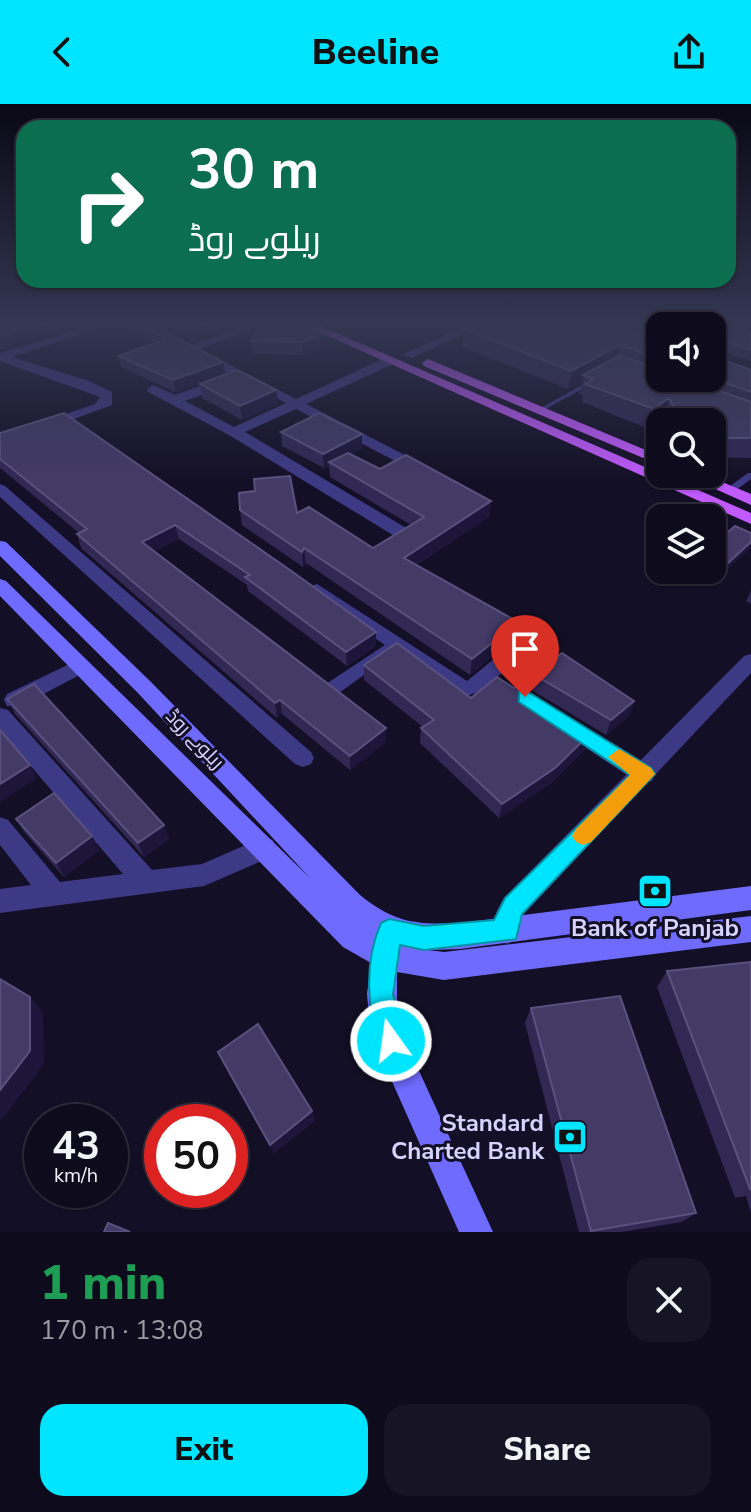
<!DOCTYPE html>
<html lang="en">
<head>
<meta charset="utf-8">
<style>
  body { margin:0; font-family:"Nunito Sans",Cairo,sans-serif; background:#171425; color:#f1f3f6; height:100vh; display:flex; flex-direction:column; font-size:30px; white-space:nowrap }
  * { box-sizing:border-box; margin:0 }
  p { font-size:26px; color:#9b9ba3 }
  .icon { flex:none; width:44px; height:44px; fill:none; stroke:currentColor; stroke-width:2; stroke-linecap:round; stroke-linejoin:round }
  .map { position:relative; height:1128px; overflow:hidden }
  .sheet { display:flex; flex-direction:column; background:#0e0b1c; flex:1 }
  .sheet>* { flex:none }
  .banner { position:absolute; left:16px; top:16px; width:720px; height:168px; border-radius:24px; box-shadow:0 2px 6px #0004,0 0 0 2px #2e2b3b; background:#0b6e4f; color:#fff; overflow:hidden }
  .tools { position:absolute; left:646px; top:208px; display:grid; gap:16px }
  .tools a { display:grid; place-items:center; width:80px; height:80px; border-radius:16px; background:#0e0b1c; box-shadow:0 2px 6px #0004,0 0 0 2px #2e2b3b; font-size:40px }
  .speed { position:absolute; left:24px; top:1000px; display:flex; gap:16px; font-size:40px; font-weight:700; text-align:center }
  .speed>* { display:grid; place-content:center; width:104px; height:104px; border-radius:50%; background:#0e0b1c; box-shadow:0 2px 6px #0004,0 0 0 2px #2e2b3b; line-height:1 }
  .speed small { font-size:20px; font-weight:400 }
  .speed .limit { border:12px solid #d22; background:#fff; color:#111 }
  .pin { position:absolute; display:grid; place-items:center; width:68px; height:68px; color:#fff; margin:-82px -34px; border-radius:50% 50% 50% 0; rotate:-45deg; box-shadow:0 0 8px #0007 }
  .pin .icon { rotate:45deg }
  .me { position:absolute; width:88px; margin:-44px; rotate:346deg; stroke-linejoin:round; filter:drop-shadow(0 0 6px #0008) }
  .turn { display:flex; align-items:center; gap:28px; height:168px; padding:0 40px; font-size:36px }
  .turn .icon { width:104px; height:104px; stroke-width:2.5 }
  .turn b { display:block; font-size:56px; line-height:68px }
  .round { display:grid; place-items:center; flex:none; width:84px; height:84px; border-radius:24px; background:#171425 }
  .head { display:flex; align-items:center; justify-content:space-between; height:136px; padding:0 40px }
  h1 { font-size:48px; font-weight:800; line-height:60px; color:#1e9e55 }
  .cta { display:flex; gap:16px; margin-top:auto; padding:16px 40px }
  .cta a { flex:1; height:92px; border-radius:24px; background:#00e5ff; color:#111; font-size:32px; font-weight:800; line-height:92px; text-align:center }
  .cta a+a { background:#171425; color:#f1f3f6 }
  header { display:flex; justify-content:space-between; align-items:center; height:104px; padding:0 40px; background:#00e5ff; color:#111; font-size:36px; font-weight:800 }
  .map>svg:first-child { display:block }
  .lines { fill:none; stroke-linecap:round; stroke-linejoin:round }
  .service { fill:#3d3a85; fill-rule:evenodd }
  .minor { fill:#3d3a85; fill-rule:evenodd }
  .tertiary { fill:#3d3a85; fill-rule:evenodd }
  .secondary { fill:#6f6bff; fill-rule:evenodd }
  .primary { fill:#c25bff; fill-rule:evenodd }
  .wall { fill:#312854 }
  .shaded-wall { fill:#1d163a }
  .building { fill:#433a66; stroke:#5a527e; stroke-width:2 }
  .route { fill:#00e5ff; stroke:#0095a6; stroke-width:2 }
  .slow { fill:#f59e0b }
  .labels { text-anchor:middle; dominant-baseline:central; stroke-width:6; stroke-linejoin:round; paint-order:stroke }
  .street-label { font-size:20px; fill:#d9d4ff; stroke:#130f26 }
  .near-poi-label { font-size:24px; font-weight:bold; fill:#d9d4ff; stroke:#130f26 }
</style>
</head>
<body>
<header><svg class="icon" aria-label="back" viewBox="0 0 24 24"><path d="M15 5l-7 7 7 7"/></svg>Beeline<svg class="icon" aria-label="share" viewBox="0 0 24 24"><path d="M12 15V3M7 8l5-5 5 5M5 13v7h14v-7"/></svg></header>
<div class="map">
<svg width="751" height="1128" viewBox="0 0 751 1128">
  <rect width="100%" height="100%" fill="#130f26"/>
  <g class="lines">
    <g class="service">
      <polygon points="591,276 593,277 593,279 542,307 537,306"/>
      <polygon points="748,369 751,369 751,375 732,389 726,389 726,385"/>
    </g>
    <g class="minor">
      <polygon points="95,220 113,220 12,253 89,277 112,288 112,301 0,342 0,333 95,300 100,293 0,257 0,249"/>
      <polygon points="169,220 186,220 158,230 152,227"/>
      <polygon points="249,220 266,220 194,247 184,244"/>
      <polygon points="201,246 296,295 385,254 393,254 393,260 306,300 430,364 430,370 420,370 296,305 245,328 408,425 408,433 396,433 229,331 148,288 147,285 153,281 175,291 222,274 232,274 232,280 185,297 234,323 286,299 197,253 195,250"/>
      <polygon points="0,380 5,382 311,648 314,654 311,660 303,663 295,660 0,393"/>
      <polygon points="317,480 467,577 528,527 542,527 545,532 481,587 464,593 396,548 336,591 329,588 326,583 329,578 385,541 311,490 308,486 311,482"/>
      <polygon points="80,555 90,562 87,567 21,602 7,602 4,596 7,590"/>
      <polygon points="0,604 8,606 152,766 202,760 264,733 273,736 276,744 273,752 204,782 0,809 0,785 31,781 0,741 0,713 8,716 60,778 123,770 0,626"/>
      <polygon points="567,612 652,663 655,670 652,677 644,679 636,677 559,626 556,620 559,614"/>
    </g>
    <g class="tertiary">
      <polygon points="469,220 484,220 412,254 402,251"/>
      <polygon points="598,220 615,220 660,235 660,243"/>
      <path d="M751,550v19l-228,242 -7,25 -9,4 -9,-4c-7,-16 -3,-29 7,-43l239,-241z"/>
    </g>
    <path class="secondary" d="M0,437l6,1 145,140 209,213c35,28 56,30 100,28l291,-37v24l-291,39 -32,1 16,2 307,-36v26l-307,38 -47,-8v44l17,44 79,172h-34l-69,-155 -21,-61 -2,-22 4,-31 -28,-16 -343,-351v-17l6,2 304,297 -173,-186 -137,-136z"/>
    <g class="primary">
      <polygon points="301,220 316,220 751,409 751,420"/>
      <polygon points="428,255 660,352 660,361 424,262 422,259"/>
      <polygon points="682,370 703,370 751,390 751,401"/>
    </g>
  </g>
  <g class="wall">
    <polygon points="16,220 85,220 40,234"/>
    <polygon points="119,220 151,220 223,258 225,269 175,288 121,263 118,252 156,239"/>
    <polygon points="161,220 240,220 192,236"/>
    <polygon points="402,220 432,220 417,226"/>
    <polygon points="601,222 630,232 660,231 660,274 712,274 751,266 751,354 712,353 712,318 666,318 664,313 649,325 582,298 583,291 579,290 582,278 568,285 462,243 464,225"/>
    <polygon points="712,222 751,228 751,257 712,244"/>
    <polygon points="322,231 323,244 303,251 253,250 251,237"/>
    <polygon points="200,280 276,286 278,300 242,316 202,294"/>
    <polygon points="64,309 376,542 347,562 248,487 247,481 179,435 154,447 386,624 386,638 350,666 282,610 277,614 81,444 77,430 79,429 0,364 0,329"/>
    <polygon points="281,328 362,330 362,344 351,350 380,365 491,397 489,413 416,461 515,534 470,571 306,459 303,463 242,421 240,406 297,409 373,444 411,421 330,373 329,362 324,364 282,342"/>
    <polygon points="751,429 711,480 688,469 689,466 712,466"/>
    <polygon points="751,487 751,500 746,497"/>
    <polygon points="364,561 589,631 584,646 551,679 499,714 420,639 421,624 423,623 364,576"/>
    <polygon points="533,570 634,597 629,612 606,631 530,585"/>
    <polygon points="7,595 169,735 144,753 15,610"/>
    <polygon points="16,715 92,732 99,746 64,773 25,729"/>
    <polygon points="751,858 751,1109 746,1092 735,1094 657,883 667,867"/>
    <polygon points="531,904 696,1109 682,1118 621,1128 579,1128 525,919"/>
    <polygon points="218,948 312,1007 314,1017 274,1049 223,959"/>
  </g>
  <g class="shaded-wall">
    <polygon points="47,220 85,220 40,234 37,223"/>
    <polygon points="206,220 240,220 192,236 190,225"/>
    <polygon points="417,220 432,220 417,226"/>
    <polygon points="17,227 21,239 0,246 0,232"/>
    <polygon points="322,231 323,244 303,251 302,238"/>
    <polygon points="620,241 616,259 583,271 582,278 568,285 571,267"/>
    <polygon points="223,258 225,269 175,288 173,276"/>
    <polygon points="276,286 278,300 242,316 240,302"/>
    <polygon points="669,294 664,313 649,325 654,305"/>
    <polygon points="362,330 362,344 332,360 329,358 329,362 324,364 323,350"/>
    <polygon points="491,397 489,413 403,469 404,454"/>
    <polygon points="175,421 179,435 146,452 142,438"/>
    <polygon points="751,438 751,444 711,480 715,471"/>
    <polygon points="304,444 306,459 303,463 302,448"/>
    <polygon points="518,518 515,534 470,571 472,555"/>
    <polygon points="376,528 376,542 347,562 346,548"/>
    <polygon points="280,596 282,610 277,614 275,599"/>
    <polygon points="634,597 629,612 606,631 611,616"/>
    <polygon points="386,624 386,638 350,666 350,652"/>
    <polygon points="589,631 584,646 551,679 499,714 502,700"/>
    <polygon points="30,661 37,674 0,698 0,680"/>
    <polygon points="164,721 169,735 144,753 138,739"/>
    <polygon points="92,732 99,746 64,773 56,759"/>
    <polygon points="30,893 43,908 44,960 4,1013 0,1015 0,986"/>
    <polygon points="312,1007 314,1017 274,1049 270,1041"/>
  </g>
  <g class="building">
    <polygon points="0,220 5,220 17,227 0,232"/>
    <polygon points="32,220 47,220 37,223"/>
    <polygon points="138,220 151,220 223,258 173,276 118,252 167,235"/>
    <polygon points="180,220 206,220 190,225"/>
    <polygon points="260,220 299,220 322,231 302,238 251,237"/>
    <polygon points="476,220 595,220 630,232 643,225 660,231 660,255 620,241 571,267 464,225"/>
    <polygon points="705,220 725,220 751,228 751,246 712,234 712,222 702,222"/>
    <polygon points="620,251 660,266 660,274 683,274 751,298 751,334 718,334 712,331 712,318 684,318 680,315 669,294 654,305 585,280 593,275 583,271"/>
    <polygon points="712,252 751,266 751,288 712,274"/>
    <polygon points="237,266 276,286 240,302 200,280"/>
    <polygon points="64,309 290,466 376,528 346,548 245,473 250,471 175,421 142,438 386,624 350,652 280,596 275,599 77,430 87,425 0,355 0,329"/>
    <polygon points="319,309 362,330 323,350 281,328"/>
    <polygon points="348,349 380,365 406,351 491,397 404,454 518,518 472,555 304,444 302,448 240,406 239,389 255,387 254,375 290,372 297,409 309,403 373,444 424,413 329,358"/>
    <polygon points="735,422 751,429 751,438 715,471 705,466 712,466 712,442"/>
    <polygon points="397,539 471,594 497,573 514,584 517,582 589,631 555,664 502,700 421,624 434,616 364,561"/>
    <polygon points="562,549 634,597 611,616 533,570"/>
    <polygon points="34,580 164,721 138,739 7,595"/>
    <polygon points="0,626 30,661 0,680"/>
    <polygon points="54,689 92,732 56,759 16,715"/>
    <polygon points="751,858 751,1085 750,1085 667,867"/>
    <polygon points="0,875 30,893 30,947 0,986"/>
    <polygon points="620,892 696,1109 591,1127 531,904"/>
    <polygon points="258,920 312,1007 270,1041 218,948"/>
    <polygon points="108,1119 130,1128 104,1128"/>
  </g>
  <linearGradient id="sky" x2="0" y2="1"><stop stop-color="#0a0815"/><stop offset="0.58" stop-color="#333752"/><stop offset="1" stop-color="#333752" stop-opacity="0"/></linearGradient>
  <rect width="751" height="378" fill="url(#sky)"/>
  <path class="route" d="M525,586l126,78 4,6 -133,140 -6,25 -92,11 -24,-5 -7,49 11,47 -4,9 -9,4 -9,-4c-16,-38 -18,-89 -1,-127l8,-4 35,7 70,-6 11,-22 125,-123 -111,-73v-10z"/>
  <polygon class="slow" points="619,645 651,664 655,670 591,738 583,741 576,738 572,732 576,725 630,671 608,653"/>
  <defs>
    <g id="bank-square" transform="scale(1.8)"><rect x="-9" y="-9" width="18" height="18" rx="4" fill="#00e5ff" stroke="#130f26"/><path d="M-6-4H6V4H-6ZM0-2.3a2.3 2.3 0 1 0 0 4.6a2.3 2.3 0 1 0 0-4.6Z" fill="#111"/></g>
  </defs>
  <g fill-rule="evenodd">
    <use href="#bank-square" x="655" y="787"/>
    <use href="#bank-square" x="570" y="1033"/>
  </g>
  <g class="labels">
    <g class="street-label">
      <text transform="translate(195 635) rotate(46)">ریلوے روڈ</text>
    </g>
    <g class="near-poi-label">
      <text x="655" y="824">Bank of Panjab</text>
      <text x="544" y="1019" text-anchor="end">Standard<tspan x="544" dy="28">Charted Bank</tspan></text>
    </g>
  </g>
</svg>
<div class="tools">
<a><svg class="icon" aria-label="sound" viewBox="0 0 24 24"><path d="M4 9h4l5-4v14l-5-4H4zM17 9q2 3 0 6"/></svg></a>
<a><svg class="icon" aria-label="search" viewBox="0 0 24 24"><circle cx="10" cy="10" r="6"/><path d="M15 15l6 6"/></svg></a>
<a><svg class="icon" aria-label="layers" viewBox="0 0 24 24"><path d="M12 4l9 5-9 5-9-5zM3 14l9 5 9-5"/></svg></a>
</div>
<div class="speed"><div>43<small>km/h</small></div><div class="limit">50</div></div>
<div class="pin" style="left:525px;top:593px;background:#d93025"><svg class="icon" aria-label="arrive" viewBox="0 0 24 24"><path d="M6 21V4h12l-3 4 3 4H6"/></svg></div>
<svg class="me" style="left:391px;top:937px" viewBox="-20 -20 40 40"><circle r="17" fill="#00e5ff" stroke="#fff" stroke-width="3"/><path d="M0-11L8 9 0 5-8 9z" fill="#fff"/></svg>
<div class="banner">
<div class="turn"><svg class="icon" aria-label="right" viewBox="0 0 24 24"><path d="M7 20v-9h11M14 6l5 5-5 5"/></svg><div><b>30 m</b>ریلوے روڈ</div></div>
</div>
</div>
<section class="sheet">
<div class="head"><div><h1>1 min</h1><p>170 m · 13:08</p></div><a class="round"><svg class="icon" aria-label="close" viewBox="0 0 24 24"><path d="M6 6l12 12M18 6L6 18"/></svg></a></div>
<div class="cta"><a>Exit</a><a>Share</a></div>
</section>
</body>
</html>
